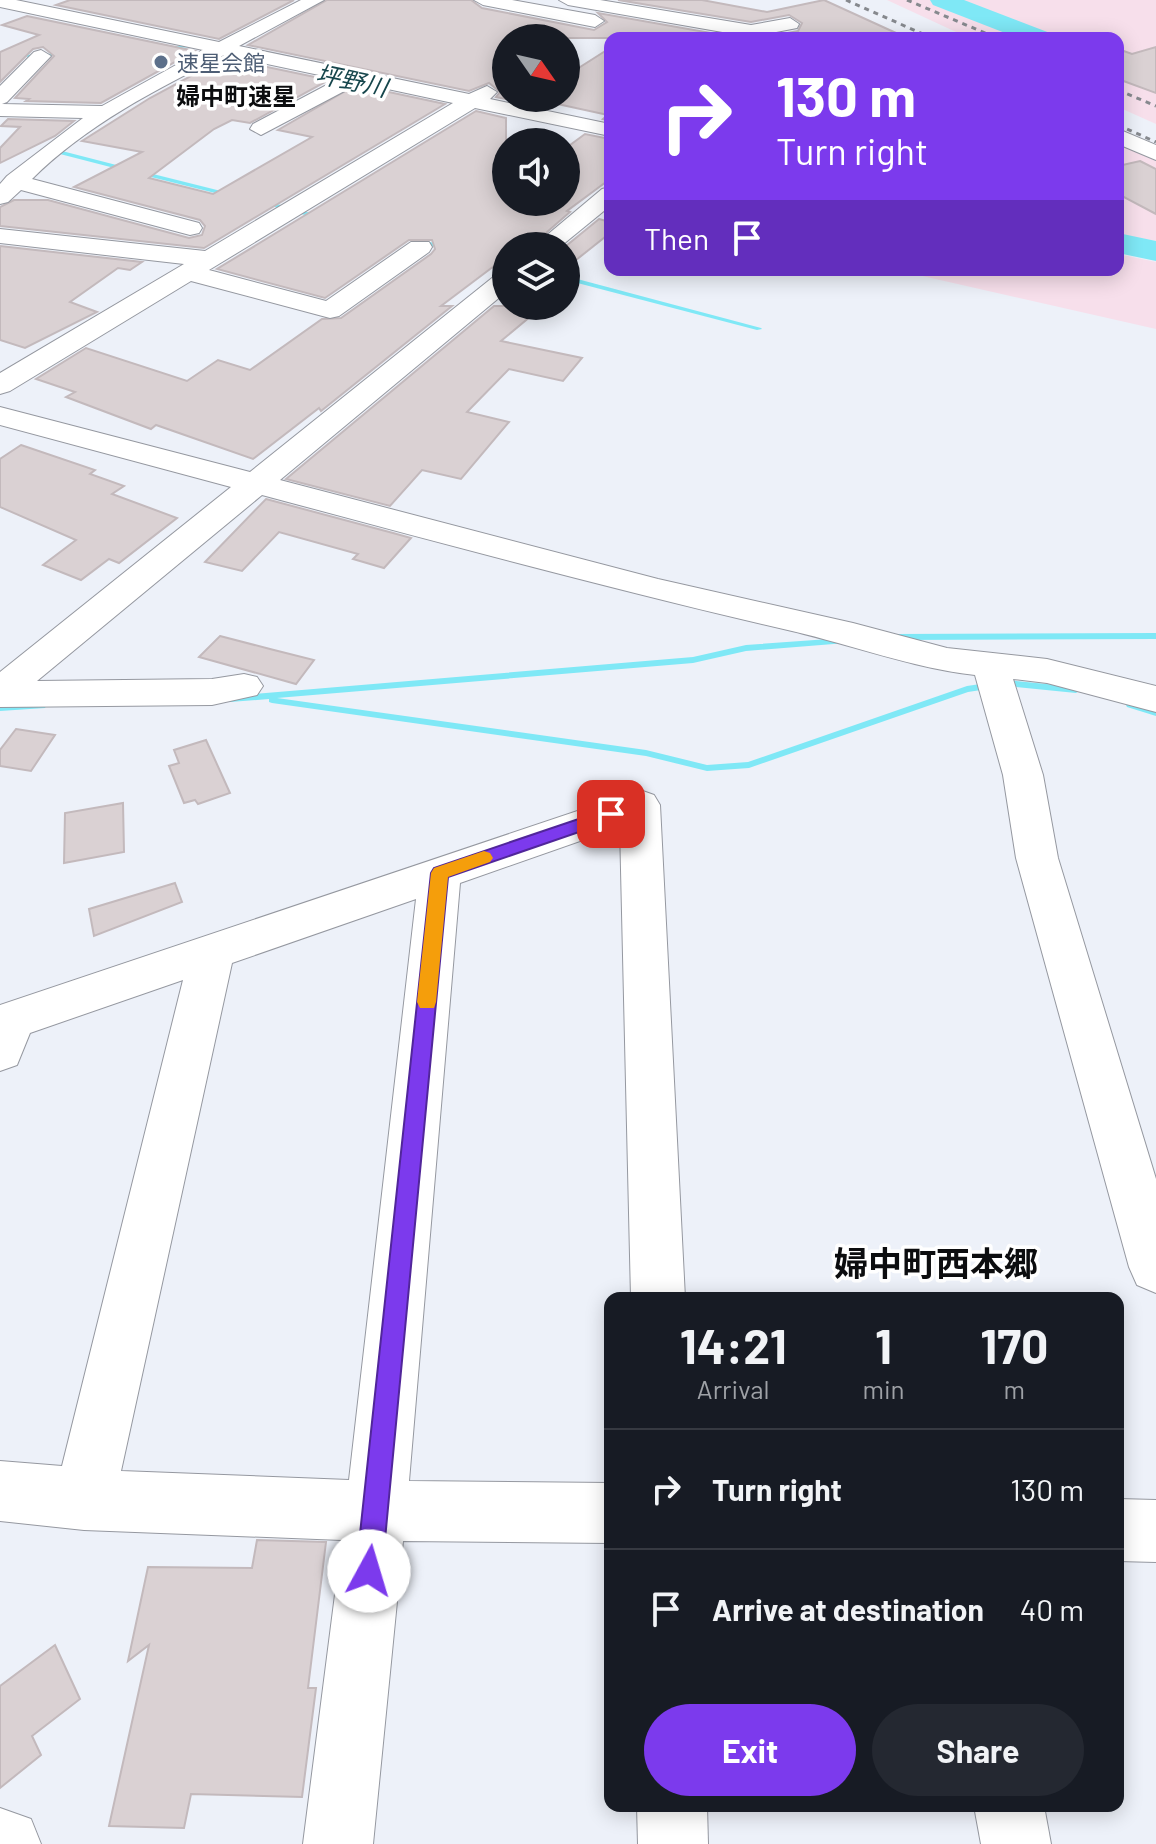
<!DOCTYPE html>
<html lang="en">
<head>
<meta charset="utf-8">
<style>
  body { margin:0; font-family:Barlow,"Noto Sans JP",sans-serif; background:#242831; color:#f1f3f6; height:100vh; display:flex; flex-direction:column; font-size:30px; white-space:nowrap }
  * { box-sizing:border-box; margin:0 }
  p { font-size:26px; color:#9ea1a6 }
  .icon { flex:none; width:44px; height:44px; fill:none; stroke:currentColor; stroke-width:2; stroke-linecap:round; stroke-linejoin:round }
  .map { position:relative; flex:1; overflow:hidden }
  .sheet { position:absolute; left:604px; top:1292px; width:520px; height:520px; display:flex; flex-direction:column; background:#171b24; border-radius:16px; box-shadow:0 4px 20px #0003 }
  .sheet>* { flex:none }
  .top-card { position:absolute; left:604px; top:32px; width:520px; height:244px; border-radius:16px; box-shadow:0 4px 20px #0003; background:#7c3aed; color:#fff; overflow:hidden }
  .needle { width:52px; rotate:124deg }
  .fabs { position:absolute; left:492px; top:24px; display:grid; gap:16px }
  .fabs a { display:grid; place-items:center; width:88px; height:88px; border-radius:50%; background:#171b24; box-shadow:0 4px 20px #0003; font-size:40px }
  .pin { position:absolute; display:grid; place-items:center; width:68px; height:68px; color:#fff; margin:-34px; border-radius:16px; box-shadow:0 4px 12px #0006 }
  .me { position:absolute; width:88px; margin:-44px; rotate:6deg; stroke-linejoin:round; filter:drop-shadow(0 0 6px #0008) }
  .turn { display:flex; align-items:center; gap:28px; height:168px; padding:0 40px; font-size:36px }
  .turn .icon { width:104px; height:104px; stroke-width:2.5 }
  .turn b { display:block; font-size:56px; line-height:68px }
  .then { display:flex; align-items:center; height:76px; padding:0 40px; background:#0003; gap:16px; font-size:30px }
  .eta { display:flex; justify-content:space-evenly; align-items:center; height:136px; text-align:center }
  .eta b { font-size:48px; font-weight:700; line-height:56px }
  .button { display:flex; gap:16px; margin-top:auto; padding:16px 40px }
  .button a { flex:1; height:92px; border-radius:48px; background:#7c3aed; color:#fff; font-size:32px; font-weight:700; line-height:92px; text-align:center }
  .button a+a { background:#242831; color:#f1f3f6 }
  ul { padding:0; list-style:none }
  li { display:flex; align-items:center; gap:24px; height:120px; padding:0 40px; border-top:2px solid #363941 }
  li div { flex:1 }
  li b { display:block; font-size:30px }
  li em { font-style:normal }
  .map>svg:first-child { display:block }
  .industrial { fill:#f7dfeb }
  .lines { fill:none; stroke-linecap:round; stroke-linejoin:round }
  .stream { fill:#7fe8f6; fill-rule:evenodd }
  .river { fill:#7fe8f6; fill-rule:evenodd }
  .building { fill:#dad1d3; stroke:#c3b9bc; stroke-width:2 }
  .minor-casing { stroke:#9598a0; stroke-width:2 }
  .minor { fill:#fff; fill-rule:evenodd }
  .rail { stroke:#86898e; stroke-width:3; stroke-dasharray:5 5; stroke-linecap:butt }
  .route { fill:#7c3aed; stroke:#51269a; stroke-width:2 }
  .slow { fill:#f59e0b }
  .service-dot { fill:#5c6f8a; stroke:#fff; stroke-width:3 }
  .labels { text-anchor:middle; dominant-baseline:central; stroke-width:7; stroke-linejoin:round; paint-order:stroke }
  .far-service-label { font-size:22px; fill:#4e5e75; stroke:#fff; text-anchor:start }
  .far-water-label { font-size:24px; font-style:italic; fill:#16464c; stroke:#fff }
  .far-neighbourhood-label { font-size:24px; font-weight:bold; fill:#0c0d0f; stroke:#fff }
  .near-neighbourhood-label { font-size:34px; font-weight:bold; fill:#0c0d0f; stroke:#fff }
</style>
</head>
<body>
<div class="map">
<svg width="1156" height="1844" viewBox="0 0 1156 1844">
  <rect width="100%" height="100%" fill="#edf1f9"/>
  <g class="industrial">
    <polygon points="887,0 1156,0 1156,124 1118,107 1118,38 969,38"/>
    <polygon points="1118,144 1156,161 1156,241 1118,234"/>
    <polygon points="1118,254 1156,262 1156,329 896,270 1118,270"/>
  </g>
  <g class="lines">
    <g class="stream">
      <polygon points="190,45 192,47 162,49 160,48"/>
      <polygon points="68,53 66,55 0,58 0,56"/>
      <polygon points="62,151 128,168 129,169 126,171 60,154"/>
      <polygon points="141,171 233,194 234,195 231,197 139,174"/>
      <polygon points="262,200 322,216 323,217 320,219 260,203 259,202"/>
      <polygon points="401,235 446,246 447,247 444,249 399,238 398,237"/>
      <polygon points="487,256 506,261 506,265 485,259 485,257"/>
      <polygon points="566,276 761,328 762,329 757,330 566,280"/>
      <polygon points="1156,633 1156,639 894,640 890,637 894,634"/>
      <polygon points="843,638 847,641 846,643 746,651 693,663 277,698 646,750 707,765 748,762 967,686 1007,680 1076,687 1080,690 1076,693 1007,686 968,692 749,768 707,771 646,756 272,703 269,702 269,699 230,702 226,699 230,696 693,657 746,645"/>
      <polygon points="1130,702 1156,710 1156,716 1127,707 1126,705"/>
      <polygon points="42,703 45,704 46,706 45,708 0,711 0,705"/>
    </g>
    <g class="river">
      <polygon points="930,0 964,0 1050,33 1054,38 1018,38 933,5"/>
      <polygon points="1118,233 1156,241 1156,261 1118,253"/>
    </g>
  </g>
  <g class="building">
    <polygon points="70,0 294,0 219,39 56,5"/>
    <polygon points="327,0 471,0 482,8 594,30 607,22 598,13 739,38 506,38 506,98 528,98 521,102 496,97 500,92 489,83 469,91 248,45"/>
    <polygon points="618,0 702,0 767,12 824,0 907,38 762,38 798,31 802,23 789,15 751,22"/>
    <polygon points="27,16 195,51 101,103 26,101 29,99 15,98 54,56 43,47 33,49 0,82 0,52 39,35 2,25"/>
    <polygon points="1156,47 1156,93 1118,79 1118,49 1132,54"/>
    <polygon points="610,48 610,121 603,119 608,115 530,98 566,98 566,76"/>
    <polygon points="224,58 329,80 250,123 232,120 214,129 149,178 213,194 312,137 278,130 356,85 445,104 204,248 0,226 0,207 14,200 48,200 189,238 202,235 205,226 200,220 74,187 142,152 82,141 150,98"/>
    <polygon points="476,111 506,118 506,202 566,202 566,148 585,134 610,139 610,179 567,211 570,212 531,246 506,246 506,257 441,306 452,306 321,411 319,408 253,459 156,425 151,429 66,397 75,392 36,379 86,348 187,381 218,360 250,370 322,319 341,318 431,254 435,249 432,240 409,240 325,298 217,269"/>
    <polygon points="8,119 74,121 55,136 0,163 0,148 20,127 1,126"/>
    <polygon points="1140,161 1156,169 1156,214 1118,194 1118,166"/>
    <polygon points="599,219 610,222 610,233 566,268 566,246"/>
    <polygon points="0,246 142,262 130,270 118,268 70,302 97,312 25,348 0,340"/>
    <polygon points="494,306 543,306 501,341 582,358 563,381 509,369 467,412 509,422 461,479 422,470 390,506 286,479"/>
    <polygon points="21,445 95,470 90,474 124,486 112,494 177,518 119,563 109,559 81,580 43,565 76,540 0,507 0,459"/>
    <polygon points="266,499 393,533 411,538 384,568 353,559 358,554 279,532 242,571 205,562"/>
    <polygon points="220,636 270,649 314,660 296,684 199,657"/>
    <polygon points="16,729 55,735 31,771 0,766 0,750"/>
    <polygon points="206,740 230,793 198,804 195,800 184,803 169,766 179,763 174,750"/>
    <polygon points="123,803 124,852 64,863 65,813"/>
    <polygon points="175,883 182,902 94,936 89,909"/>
    <polygon points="257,1540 326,1542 308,1688 316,1688 302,1797 191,1794 184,1828 109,1826 149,1645 128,1661 148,1567 252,1568"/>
    <polygon points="55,1645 80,1699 32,1736 41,1755 0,1788 0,1686"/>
  </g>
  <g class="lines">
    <g class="minor-casing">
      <g id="minor">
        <path d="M0,0h16l203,42 82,-42h23l-85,46 230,48 18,-8 10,6 -7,7 120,25v12l-135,-28 -266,162 117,31 85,-59h18l3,5 -3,5 -90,64 -9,2 -139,-37 -181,110 -10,3v-21l184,-109 -184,-21v-14l205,22 248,-148 -98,-21 -3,5 -91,48 -11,-6 3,-5 85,-45 -114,-24c-67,34 -138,70 -192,124l167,44 3,5 -3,5 -9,2 -169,-45 -13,12 -8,2v-20l7,-8 76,-58 -83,-2v-30l34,-34 7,-2 10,6 -44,46 -5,2 100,2 101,-56 -203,-43z"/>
        <polygon points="474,0 512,0 595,15 604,21 595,27 483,5"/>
        <polygon points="559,0 600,0 751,25 790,18 799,24 797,28 751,37 568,5"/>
        <polygon points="1118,129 1156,145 1156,160 1118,144"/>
        <polygon points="610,187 610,206 561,246 534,246 602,189"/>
        <path d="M506,271v21l-226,188 378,99 195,44 94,25 100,11 109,27v26l-109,-29 -34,-4 30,96 15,83 98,321v114l-19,-8 -8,-18 -113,-409 -13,-83 -28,-100c-62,-7 -123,-30 -183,-44 -178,-41 -354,-89 -530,-136l-225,186 175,-2 32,-5 13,3 6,9 -6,9 -45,10 -212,2v-35l231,-185 -231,-62v-18l250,65 247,-198z"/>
        <path d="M640,790l14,5 6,10 25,493h-54l-11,-471 -160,56 -51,598 201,2v60l-207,-2 -30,303h-70l39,-304 -258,-10 -84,-9v-60l62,5 121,-486 -153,53 -13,32 -17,6v-66zM416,899l-67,581 -228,-9 111,-508z"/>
        <polygon points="1118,1499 1156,1500 1156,1562 1118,1561"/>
        <polygon points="637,1806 707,1806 708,1844 638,1844"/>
        <polygon points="974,1806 1044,1806 1051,1844 981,1844"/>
        <polygon points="0,1808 31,1819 41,1844 0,1844"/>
      </g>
    </g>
    <use href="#minor" class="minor"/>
    <g class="rail">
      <polyline points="846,0 932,38"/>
      <polyline points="907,0 997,38"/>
      <polyline points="1118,90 1156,106"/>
      <polyline points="1118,125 1156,142"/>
    </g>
  </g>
  <polygon class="route" points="611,808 617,810 620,814 617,819 448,877 382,1571 378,1581 369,1584 360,1581 356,1571 431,873 434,868"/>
  <polygon class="slow" points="484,851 490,853 493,858 490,862 448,877 436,1002 434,1008 420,1008 417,1002 431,873 434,868"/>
  <circle class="service-dot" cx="161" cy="62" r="8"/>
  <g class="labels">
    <g class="far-service-label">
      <text x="177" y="62">速星会館</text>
    </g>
    <g class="far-water-label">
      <text transform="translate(352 80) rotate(12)">坪野川</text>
    </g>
    <g class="far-neighbourhood-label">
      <text x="236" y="95">婦中町速星</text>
    </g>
    <g class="near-neighbourhood-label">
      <text x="936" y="1262">婦中町西本郷</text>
    </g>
  </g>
</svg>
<div class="fabs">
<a><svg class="needle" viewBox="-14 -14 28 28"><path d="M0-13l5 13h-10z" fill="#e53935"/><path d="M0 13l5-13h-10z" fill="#9ea1a6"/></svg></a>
<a><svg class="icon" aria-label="sound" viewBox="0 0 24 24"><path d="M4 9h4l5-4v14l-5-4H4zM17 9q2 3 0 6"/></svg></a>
<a><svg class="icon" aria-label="layers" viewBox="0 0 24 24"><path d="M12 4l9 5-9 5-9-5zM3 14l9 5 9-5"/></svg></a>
</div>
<div class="pin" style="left:611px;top:814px;background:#d93025"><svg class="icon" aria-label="arrive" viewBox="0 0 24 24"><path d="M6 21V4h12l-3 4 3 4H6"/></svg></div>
<svg class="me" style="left:369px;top:1571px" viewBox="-20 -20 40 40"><circle r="19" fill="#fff"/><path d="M0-13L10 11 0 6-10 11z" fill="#7c3aed"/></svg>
<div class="top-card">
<div class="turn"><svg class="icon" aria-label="right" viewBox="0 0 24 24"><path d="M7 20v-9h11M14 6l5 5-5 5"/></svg><div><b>130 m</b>Turn right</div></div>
<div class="then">Then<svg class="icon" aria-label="arrive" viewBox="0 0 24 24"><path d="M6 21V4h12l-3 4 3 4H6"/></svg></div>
</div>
<section class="sheet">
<div class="eta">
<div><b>14:21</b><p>Arrival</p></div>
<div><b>1</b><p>min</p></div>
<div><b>170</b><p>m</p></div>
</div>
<ul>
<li><svg class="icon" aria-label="right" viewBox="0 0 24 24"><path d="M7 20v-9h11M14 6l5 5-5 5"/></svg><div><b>Turn right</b></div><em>130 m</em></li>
<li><svg class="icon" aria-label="arrive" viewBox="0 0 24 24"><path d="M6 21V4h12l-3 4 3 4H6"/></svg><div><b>Arrive at destination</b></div><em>40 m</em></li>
</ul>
<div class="button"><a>Exit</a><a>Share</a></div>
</section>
</div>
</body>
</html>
